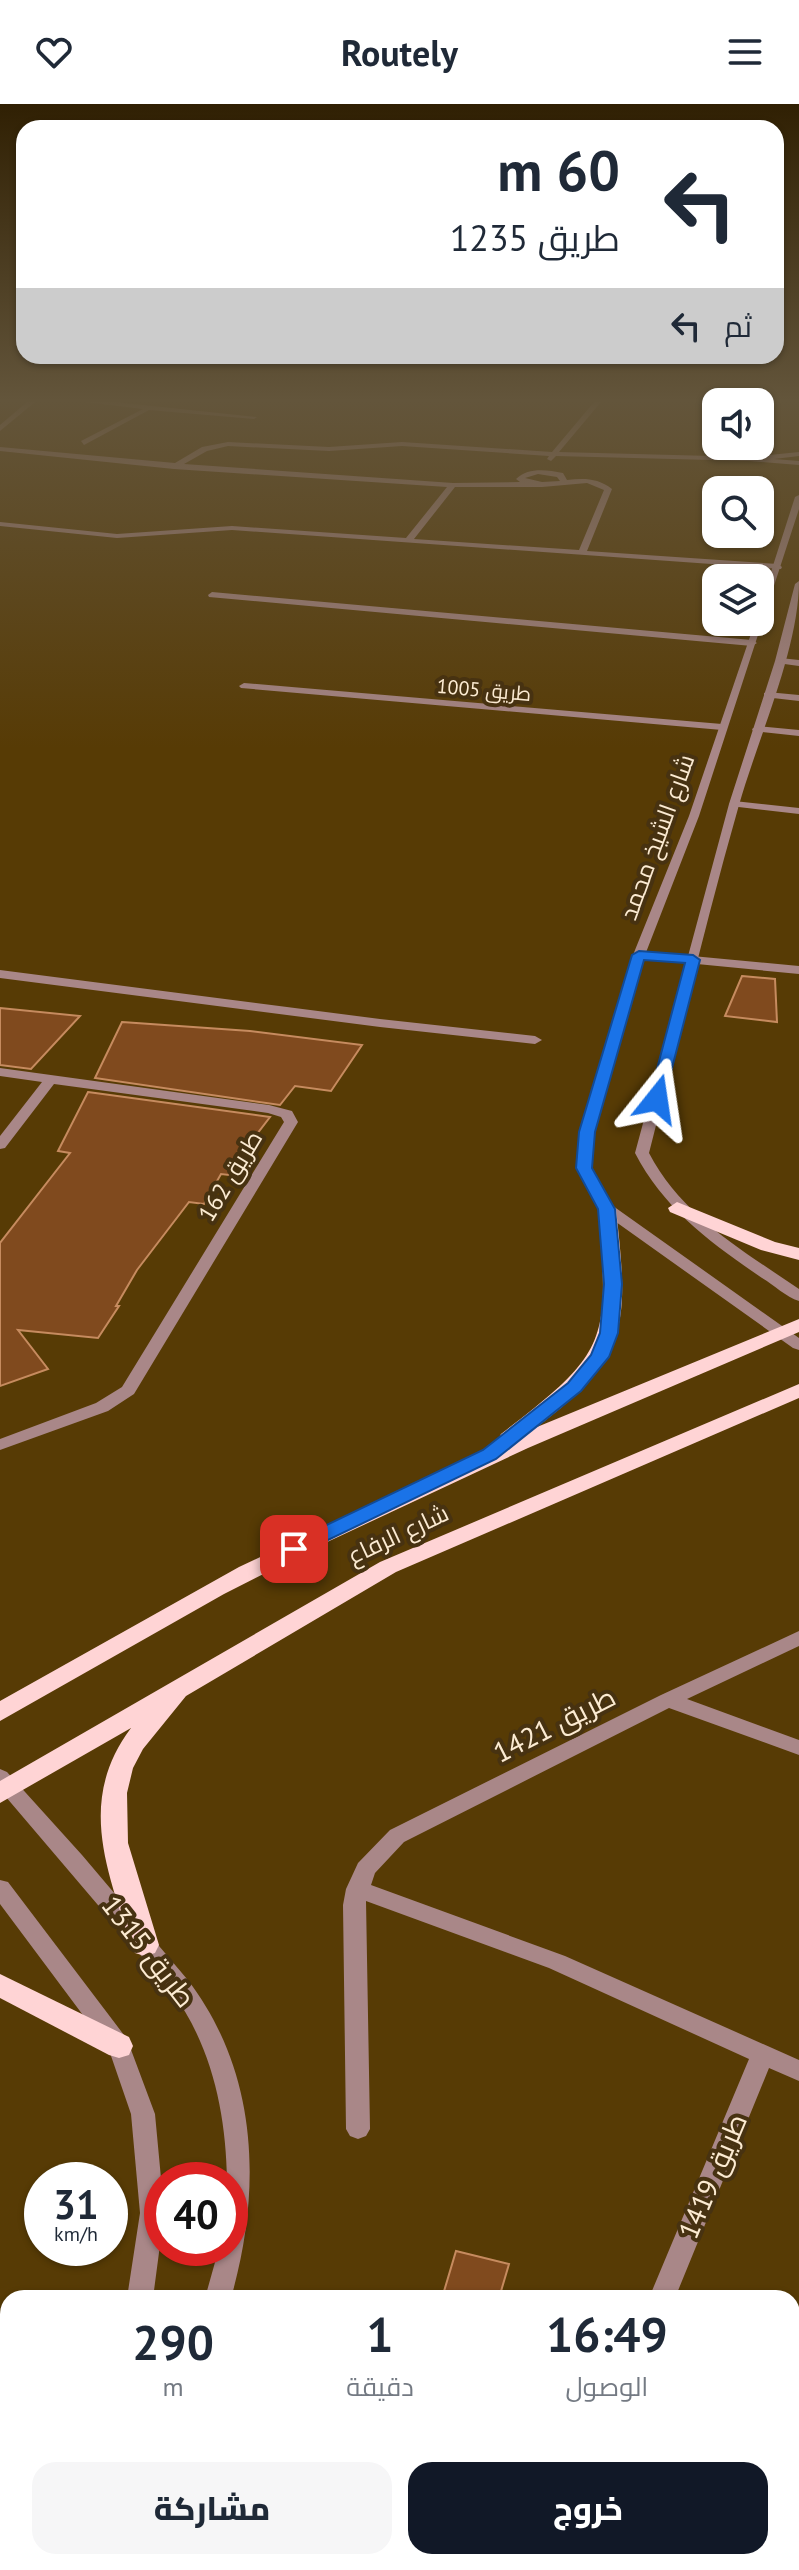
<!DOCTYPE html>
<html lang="ar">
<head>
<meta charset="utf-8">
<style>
  body { margin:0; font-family:"PT Sans",Cairo,sans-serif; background:#f6f6f7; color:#1f2937; direction:rtl; height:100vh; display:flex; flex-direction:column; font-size:30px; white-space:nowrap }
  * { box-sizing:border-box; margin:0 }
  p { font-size:26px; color:#747a83 }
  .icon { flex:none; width:44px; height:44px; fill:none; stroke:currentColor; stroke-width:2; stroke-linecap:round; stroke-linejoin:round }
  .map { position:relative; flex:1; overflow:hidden; direction:ltr }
  .panel { position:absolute; left:0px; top:2186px; width:800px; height:280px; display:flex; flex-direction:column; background:#fff; border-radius:24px 24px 0 0; box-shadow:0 2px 6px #0004; direction:rtl }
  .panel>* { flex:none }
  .banner { position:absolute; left:16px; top:16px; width:768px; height:244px; border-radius:24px; box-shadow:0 2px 6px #0004; direction:rtl; background:#fff; color:#1f2937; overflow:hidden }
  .buttons { position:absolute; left:702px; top:284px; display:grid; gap:16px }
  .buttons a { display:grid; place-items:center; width:72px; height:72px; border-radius:16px; background:#fff; box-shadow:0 2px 6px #0004; font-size:40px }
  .speed { position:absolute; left:24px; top:2058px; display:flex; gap:16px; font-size:40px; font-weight:700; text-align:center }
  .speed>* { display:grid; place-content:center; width:104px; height:104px; border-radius:50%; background:#fff; box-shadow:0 2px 6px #0004; line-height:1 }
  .speed small { font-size:20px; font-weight:400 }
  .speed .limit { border:12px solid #d22; background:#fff; color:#111 }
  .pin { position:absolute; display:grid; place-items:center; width:68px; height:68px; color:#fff; margin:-34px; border-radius:16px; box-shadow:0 4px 12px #0006 }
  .me { position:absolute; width:88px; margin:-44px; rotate:15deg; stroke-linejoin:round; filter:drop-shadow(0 0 6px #0008) }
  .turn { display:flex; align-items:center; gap:28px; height:168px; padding:0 32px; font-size:36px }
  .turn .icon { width:104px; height:104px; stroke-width:2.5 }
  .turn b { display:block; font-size:56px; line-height:68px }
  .then { display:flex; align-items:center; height:76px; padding:0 32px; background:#0003; gap:16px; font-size:30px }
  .eta { display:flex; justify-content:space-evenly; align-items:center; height:136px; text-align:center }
  .eta b { font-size:48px; font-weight:800; line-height:56px }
  .action { display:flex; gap:16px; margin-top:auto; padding:16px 32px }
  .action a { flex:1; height:92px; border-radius:24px; background:#111827; color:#fff; font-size:32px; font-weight:800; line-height:92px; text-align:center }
  .action a+a { background:#f6f6f7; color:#1f2937 }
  header { display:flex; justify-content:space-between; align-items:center; height:104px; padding:0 32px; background:#fff; font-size:36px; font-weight:800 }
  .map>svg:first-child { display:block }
  .building { fill:#804a1e; stroke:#c68b5f; stroke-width:2 }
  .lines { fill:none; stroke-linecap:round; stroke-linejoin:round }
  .minor { fill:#a98788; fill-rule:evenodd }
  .tertiary { fill:#a98788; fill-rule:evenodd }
  .primary { fill:#ffd4d5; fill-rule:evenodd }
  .route { fill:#1a73e8; stroke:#114b97; stroke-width:2 }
  .labels { text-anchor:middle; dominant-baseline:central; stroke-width:8; stroke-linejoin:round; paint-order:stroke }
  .far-street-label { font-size:20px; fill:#fcebd2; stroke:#473211 }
  .street-label { font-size:24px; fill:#fcebd2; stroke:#473211 }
  .near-street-label { font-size:28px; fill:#fcebd2; stroke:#473211 }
</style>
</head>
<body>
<header><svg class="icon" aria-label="menu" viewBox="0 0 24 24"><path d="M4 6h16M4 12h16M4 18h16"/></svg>Routely<svg class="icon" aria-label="heart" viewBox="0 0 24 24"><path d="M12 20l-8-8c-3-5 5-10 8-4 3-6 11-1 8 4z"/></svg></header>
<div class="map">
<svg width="799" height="2466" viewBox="0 0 799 2466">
  <rect width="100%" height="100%" fill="#573b05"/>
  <g class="building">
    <polygon points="742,872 775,875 777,918 725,912"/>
    <polygon points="0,904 80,912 31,965 0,961"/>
    <polygon points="122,918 250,927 362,941 331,987 295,982 280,1001 95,974"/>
    <polygon points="88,988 270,1013 240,1052 229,1071 221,1070 204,1100 189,1098 137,1166 116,1202 119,1202 98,1234 18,1226 48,1265 0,1282 0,1139 70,1049 58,1047"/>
    <polygon points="456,2147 509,2160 499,2194 442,2194"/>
  </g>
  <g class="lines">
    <g class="minor">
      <polygon points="27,298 35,298 0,327 0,321"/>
      <polygon points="85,298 115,298 257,313 254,315 149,306 84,341 81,337 143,305"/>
      <path d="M594,298h7l-42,50 191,5 49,-5v4l-25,3 25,2v4l-49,-4 -194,-5 -5,5 -4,-2 2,-3 -147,-10 -73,5 -101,-5 -21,5 -23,13 269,19 67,-1 -4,-3c13,-12 30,-9 47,-6l4,7c17,-2 31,-2 45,9l-25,62 191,13 4,3 -1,2 -549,-39 -115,8 -117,-12v-4l117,12 115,-8 174,12 41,-51 -273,-18 -174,-18v-4l175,16 27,-16 26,-5 101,5 73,-5 150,10zM538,370l19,3 3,4 -18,1 -17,-4zM587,379l17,7 -25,60 -165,-11 41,-52h87z"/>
      <polygon points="212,488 752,536 757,539 752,542 209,493 208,491"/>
      <polygon points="780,554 799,556 799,562 777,559 777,555"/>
      <polygon points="244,579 722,620 727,623 722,626 241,584 239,582"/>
      <polygon points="767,588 799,591 799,597 764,593 764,589"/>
      <polygon points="757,622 799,626 799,632 753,627 752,625"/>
      <polygon points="734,697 799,704 799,710 730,702 729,700"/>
      <polygon points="639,847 799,862 799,870 635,854 633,851"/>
      <polygon points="0,866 380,915 535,932 542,936 535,940 380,923 0,874"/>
      <polygon points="0,964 269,1001 292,1007 298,1018 134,1290 108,1307 0,1346 0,1335 96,1299 122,1283 284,1018 281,1013 268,1009 54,980 5,1044 0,1045 0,1032 42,978 0,972"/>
      <polygon points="799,1527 799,1542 687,1595 799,1636 799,1651 669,1604 404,1738 375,1769 371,1781 565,1852 799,1956 799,1977 769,1964 675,2194 649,2194 749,1955 549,1864 366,1797 370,2025 366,2032 358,2035 350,2032 346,2025 343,1801 346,1785 358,1759 390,1726 661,1591"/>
      <polygon points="197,2458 228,2458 231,2466 200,2466"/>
      <polygon points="538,2458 566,2458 563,2466 535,2466"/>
    </g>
    <g class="tertiary">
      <polygon points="799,391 799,405 699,712 645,851 594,1028 591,1064 613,1102 799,1234 799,1246 793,1244 602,1108 577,1064 580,1028 633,851 689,712 755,518 760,518 760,502 795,393"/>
      <path d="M799,477c0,68 -41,157 -60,224 -33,115 -60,232 -90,348 33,63 93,97 150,136v12c-13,-4 -25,-16 -37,-23 -51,-35 -98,-69 -127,-125l94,-349 46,-143 20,-77z"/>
      <path d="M0,1665l7,3 75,83 105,124c72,93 75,211 44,319h-26l14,-50h11v-68h-3c-1,-66 -15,-134 -55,-188l-172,-202z"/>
      <polygon points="0,1776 8,1778 127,1935 155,2010 162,2085 162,2126 153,2194 127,2194 140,2109 131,2010 109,1946 0,1800"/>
      <polygon points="41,2458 69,2458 67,2466 39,2466"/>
      <polygon points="109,2458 137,2458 134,2466 106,2466"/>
    </g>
    <g class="primary">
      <polygon points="677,1098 775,1138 799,1144 799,1156 761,1146 670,1108 668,1104"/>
      <path d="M607,1099l9,6c12,111 16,147 -79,218l262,-108v13l-271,116 -205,96 -99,50 -224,127v-20l239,-134 262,-124 -3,-4 3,-5c107,-82 109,-91 97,-225z"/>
      <path d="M799,1280v14l-403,174 -210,124 -43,53 -10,19 -6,25 1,50 31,102 -4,8 -10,3 -10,-3 -4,-8c-24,-76 -54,-145 0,-217l-131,75v-22l380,-219z"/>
      <polygon points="0,1870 129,1933 133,1942 129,1951 119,1954 109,1951 0,1894"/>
    </g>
  </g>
  <linearGradient id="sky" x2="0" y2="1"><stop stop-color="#302003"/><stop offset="0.46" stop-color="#63553b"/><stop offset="1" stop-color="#63553b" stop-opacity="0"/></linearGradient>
  <rect width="799" height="644" fill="url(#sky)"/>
  <polygon class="route" points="639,847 693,851 700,856 664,995 657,1000 649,995 685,859 644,856 595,1028 592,1064 615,1105 622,1180 618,1229 609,1253 581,1287 496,1355 301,1449 287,1449 284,1445 287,1440 483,1346 568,1279 591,1251 600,1229 604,1180 598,1105 576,1064 579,1028 632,851"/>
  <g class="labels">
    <g class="far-street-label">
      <text transform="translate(484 586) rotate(5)">طريق 1005</text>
    </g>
    <g class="street-label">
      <text transform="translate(657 733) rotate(-70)">شارع الشيخ محمد</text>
      <text transform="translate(230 1072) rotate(-59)">طريق 162</text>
      <text transform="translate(398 1430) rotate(-25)">شارع الرفاع</text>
    </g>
    <g class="near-street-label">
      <text transform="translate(554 1620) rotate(-27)">طريق 1421</text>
      <text transform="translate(149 1847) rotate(52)">طريق 1315</text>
      <text transform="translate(712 2072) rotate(-67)">طريق 1419</text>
    </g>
  </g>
</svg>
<div class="buttons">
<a><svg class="icon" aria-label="sound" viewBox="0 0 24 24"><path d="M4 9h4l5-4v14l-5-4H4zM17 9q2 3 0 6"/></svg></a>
<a><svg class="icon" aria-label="search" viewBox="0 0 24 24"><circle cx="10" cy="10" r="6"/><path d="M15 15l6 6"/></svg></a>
<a><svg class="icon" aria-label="layers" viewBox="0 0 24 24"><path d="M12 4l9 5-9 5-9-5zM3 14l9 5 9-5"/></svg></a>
</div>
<div class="speed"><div>31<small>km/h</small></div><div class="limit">40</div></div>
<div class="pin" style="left:294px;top:1445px;background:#d93025"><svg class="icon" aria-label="arrive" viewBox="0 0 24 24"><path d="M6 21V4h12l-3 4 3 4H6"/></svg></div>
<svg class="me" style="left:657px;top:995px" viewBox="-20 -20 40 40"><path d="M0-17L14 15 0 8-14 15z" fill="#1a73e8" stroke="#fff" stroke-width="4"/></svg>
<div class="banner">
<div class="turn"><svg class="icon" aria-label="left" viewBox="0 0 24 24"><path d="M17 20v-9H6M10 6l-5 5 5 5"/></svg><div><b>60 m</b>طريق 1235</div></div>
<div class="then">ثم<svg class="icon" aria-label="left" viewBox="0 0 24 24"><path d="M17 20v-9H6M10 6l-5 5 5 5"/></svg></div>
</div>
<section class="panel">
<div class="eta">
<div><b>16:49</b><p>الوصول</p></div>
<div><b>1</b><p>دقيقة</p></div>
<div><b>290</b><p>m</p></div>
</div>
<div class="action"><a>خروج</a><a>مشاركة</a></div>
</section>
</div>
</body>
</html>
